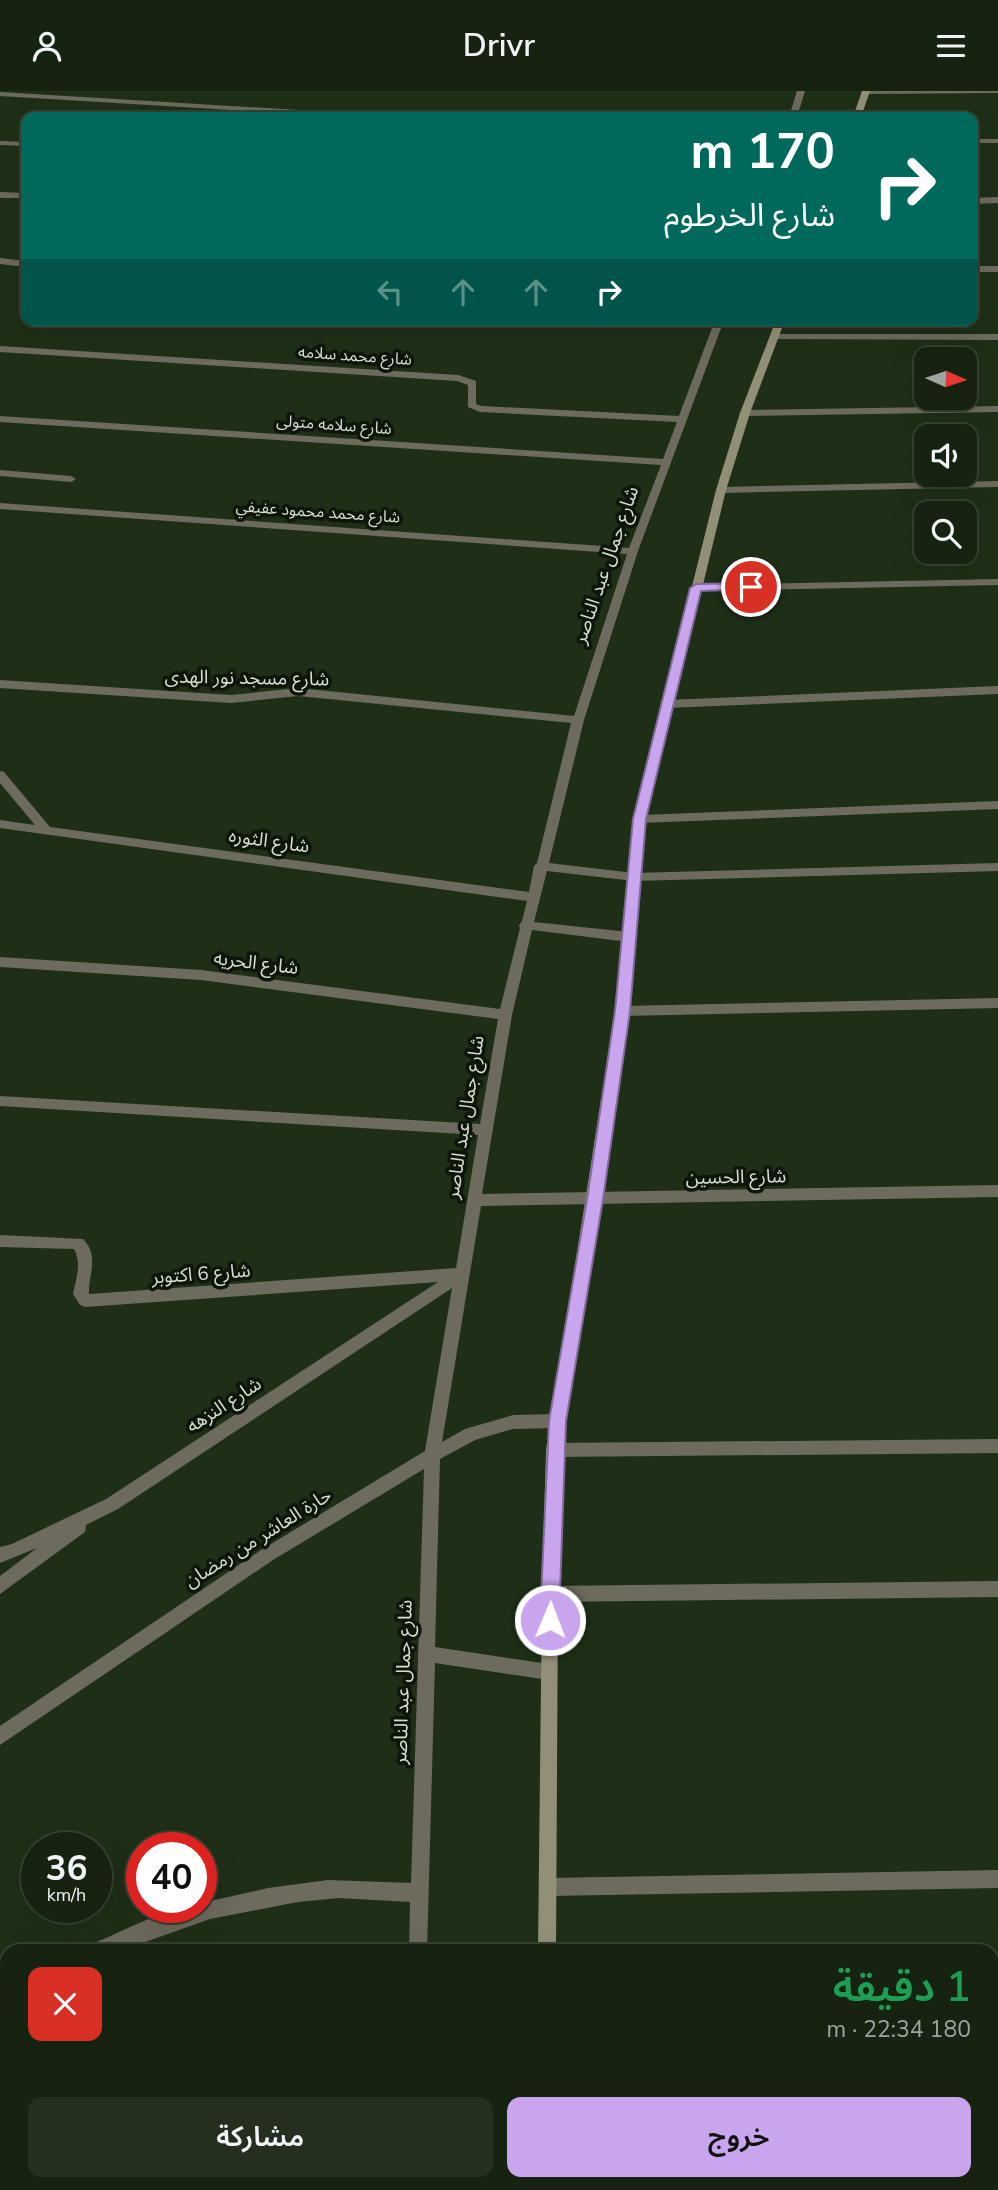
<!DOCTYPE html>
<html lang="ar">
<head>
<meta charset="utf-8">
<style>
  body { margin:0; font-family:"Nunito Sans","Noto Sans Arabic",sans-serif; background:#242f1f; color:#f1f3f6; direction:rtl; height:100vh; display:flex; flex-direction:column; font-size:26px; white-space:nowrap }
  * { box-sizing:border-box; margin:0 }
  p { font-size:23px; color:#9ea49f }
  .icon { flex:none; width:38px; height:38px; fill:none; stroke:currentColor; stroke-width:2; stroke-linecap:round; stroke-linejoin:round }
  .map { position:relative; flex:1; overflow:hidden; direction:ltr }
  .sheet { position:absolute; left:0px; top:1853px; width:999px; height:247px; display:flex; flex-direction:column; background:#172311; border-radius:21px 21px 0 0; box-shadow:0 7px 28px #0002,0 0 0 2px #364031; direction:rtl }
  .sheet>* { flex:none }
  .guide { position:absolute; left:21px; top:21px; width:957px; height:214px; border-radius:14px; box-shadow:0 7px 28px #0002,0 0 0 2px #364031; direction:rtl; background:#00695c; color:#fff; overflow:hidden }
  .needle { width:46px; rotate:93deg }
  .fabs { position:absolute; left:914px; top:256px; display:grid; gap:14px }
  .fabs a { display:grid; place-items:center; width:63px; height:63px; border-radius:14px; background:#172311; box-shadow:0 7px 28px #0002,0 0 0 2px #364031; font-size:35px }
  .speed { position:absolute; left:21px; top:1741px; display:flex; gap:14px; font-size:35px; font-weight:700; text-align:center }
  .speed>* { display:grid; place-content:center; width:91px; height:91px; border-radius:50%; background:#172311; box-shadow:0 7px 28px #0002,0 0 0 2px #364031; line-height:1 }
  .speed small { font-size:18px; font-weight:400 }
  .speed .limit { border:10px solid #d22; background:#fff; color:#111 }
  .pin { position:absolute; display:grid; place-items:center; width:60px; height:60px; color:#fff; margin:-30px; border:4px solid #fff; border-radius:50%; box-shadow:0 2px 7px #0007 }
  .me { position:absolute; width:77px; margin:-38px; rotate:1deg; stroke-linejoin:round; filter:drop-shadow(0 0 5px #0008) }
  .turn { display:flex; align-items:center; gap:24px; height:147px; padding:0 28px; font-size:32px }
  .turn .icon { width:91px; height:91px; stroke-width:2.5 }
  .turn b { display:block; font-size:49px; line-height:60px }
  .lanes { display:flex; align-items:center; height:66px; padding:0 28px; background:#0003; justify-content:center; gap:35px; direction:ltr }
  .lanes .off { opacity:.35 }
  .round { display:grid; place-items:center; flex:none; width:74px; height:74px; border-radius:14px; background:#242f1f }
  .summary { display:flex; align-items:center; justify-content:space-between; height:119px; padding:0 28px }
  h1 { font-size:42px; font-weight:600; line-height:52px; color:#1e9e55 }
  .primary-button { display:flex; gap:14px; margin-top:auto; padding:14px 28px }
  .primary-button a { flex:1; height:80px; border-radius:14px; background:#c9a5ee; color:#111; font-size:28px; font-weight:600; line-height:80px; text-align:center }
  .primary-button a+a { background:#242f1f; color:#f1f3f6 }
  header { display:flex; justify-content:space-between; align-items:center; height:91px; padding:0 28px; background:#172311; font-size:32px; font-weight:600 }
  .map>svg:first-child { display:block }
  .lines { fill:none; stroke-linecap:round; stroke-linejoin:round }
  .lane { fill:#6d6b5d; fill-rule:evenodd }
  .street { fill:#6d6b5d; fill-rule:evenodd }
  .secondary { fill:#928f79; fill-rule:evenodd }
  .route { fill:#c9a5ee; stroke:#836b9b; stroke-width:2 }
  .labels { text-anchor:middle; dominant-baseline:central; stroke-width:7; stroke-linejoin:round; paint-order:stroke }
  .far-street-label { font-size:16px; fill:#d4dfcf; stroke:#0e150b }
  .street-label { font-size:19px; fill:#d4dfcf; stroke:#0e150b }
</style>
</head>
<body>
<header><svg class="icon" aria-label="menu" viewBox="0 0 24 24"><path d="M4 6h16M4 12h16M4 18h16"/></svg>Drivr<svg class="icon" aria-label="person" viewBox="0 0 24 24"><circle cx="12" cy="8" r="4"/><path d="M4 21q1-7 8-7t8 7"/></svg></header>
<div class="map">
<svg width="998" height="2099" viewBox="0 0 998 2099">
  <rect width="100%" height="100%" fill="#1f2f17"/>
  <g class="lines">
    <polygon class="lane" points="0,379 71,385 76,388 71,391 0,385"/>
    <g class="street">
      <polygon points="797,0 805,0 797,26 789,26"/>
      <polygon points="863,0 998,0 998,2 866,3"/>
      <polygon points="0,1 381,24 385,26 346,26 0,5"/>
      <rect x="973" y="48" width="25" height="4"/>
      <polygon points="0,50 26,51 26,55 0,54"/>
      <polygon points="0,101 26,102 26,107 0,107"/>
      <polygon points="998,106 998,112 973,113 973,107"/>
      <polygon points="0,167 26,170 26,176 0,173"/>
      <rect x="973" y="175" width="25" height="6"/>
      <path d="M715,229h9l-86,231 -54,169 -35,143 85,10 364,-10v8l-364,10 -87,-10 -13,51 95,10 6,5 -6,5 -97,-12 -20,85 -30,179 516,-9v12l-517,9 -39,236 23,-13 48,-14 45,-1 6,2 2,5 -2,5 -6,2 -45,1 -38,11 -35,19 -5,188 114,17 6,2 3,6 -3,6 -6,2 -114,-17 -8,288h-18l1,-49 -71,-4 -41,4 -88,17 -90,32h-30l2,-7c34,-14 73,-37 109,-37v-4l67,-15 60,-8 83,3 13,-414 -151,91 -273,185v-19l261,-176 164,-99 27,-163 -334,221 -32,16 -1,7 -85,62v-18l37,-28 -37,15v-16l12,-3 94,-45 332,-217 -353,25 -5,-2 -7,-11c3,-15 9,-31 1,-45l-74,-2v-12l83,4c17,18 5,35 6,55l367,-26 22,-133 -478,-29v-10l480,28 18,-105 -297,-39 -201,-13v-10l201,13 299,39 20,-81 -1,-3 3,-4 5,-20 -527,-73v-8l35,5 -35,-42v-12l4,1 46,55 479,65 5,-26 3,-3 34,-140 -273,-27 -67,7 -231,-15v-8l231,15 67,-7 276,28 53,-162 -627,-45v-6l629,45 32,-83 -661,-43v-6l663,43 14,-37 -197,-10 -12,-5v-22l-11,-4 -457,-29v-6l458,29 18,6v23l6,2 197,10z"/>
      <polygon points="774,243 998,243 998,249 771,248 769,246"/>
      <polygon points="998,315 998,321 745,325 740,322 745,319"/>
      <polygon points="998,390 998,396 721,402 716,399 721,396"/>
      <polygon points="998,488 998,494 696,500 691,497 696,494"/>
      <polygon points="998,595 998,603 667,617 661,613 667,609"/>
      <polygon points="998,710 998,718 640,732 634,728 640,724"/>
      <polygon points="998,907 998,917 622,925 615,920 622,915"/>
      <polygon points="998,1348 998,1362 554,1366 548,1364 546,1359 548,1354 554,1352"/>
      <polygon points="998,1490 998,1506 550,1511 544,1509 542,1503 544,1497 550,1495"/>
      <polygon points="998,1779 998,1797 548,1805 541,1803 539,1796 541,1789 548,1787"/>
      <polygon points="7,1893 7,1913 0,1916 0,1896"/>
      <rect x="992" y="2068" width="6" height="20"/>
      <polygon points="359,2093 396,2093 394,2099 357,2099"/>
      <rect x="400" y="2093" width="20" height="6"/>
    </g>
    <g class="secondary">
      <polygon points="862,0 870,0 861,26 853,26"/>
      <polygon points="776,229 785,229 750,322 726,399 646,728 629,920 562,1359 558,1503 556,1860 538,1860 542,1503 546,1359 615,920 634,728 716,399 740,322"/>
      <rect x="536" y="2093" width="20" height="6"/>
    </g>
  </g>
  <polygon class="route" points="751,492 755,493 755,498 701,500 646,728 630,920 603,1108 566,1330 559,1529 557,1536 550,1538 543,1536 540,1529 549,1330 587,1108 615,920 633,728 690,497 696,493"/>
  <g class="labels">
    <g class="far-street-label">
      <text transform="translate(355 265) rotate(4)">شارع محمد سلامه</text>
      <text transform="translate(334 334) rotate(4)">شارع سلامه متولى</text>
      <text transform="translate(318 421) rotate(4)">شارع محمد محمود عفيفي</text>
    </g>
    <g class="street-label">
      <text transform="translate(606 474) rotate(-71)">شارع جمال عبد الناصر</text>
      <text transform="translate(247 587) rotate(1)">شارع مسجد نور الهدى</text>
      <text transform="translate(269 750) rotate(8)">شارع الثوره</text>
      <text transform="translate(256 872) rotate(7)">شارع الحريه</text>
      <text transform="translate(465 1026) rotate(-81)">شارع جمال عبد الناصر</text>
      <text transform="translate(736 1086) rotate(-1)">شارع الحسين</text>
      <text transform="translate(201 1183) rotate(-4)">شارع 6 اكتوبر</text>
      <text transform="translate(224 1314) rotate(-33)">شارع النزهه</text>
      <text transform="translate(258 1447) rotate(-32)">حارة العاشر من رمضان</text>
      <text transform="translate(403 1591) rotate(-88)">شارع جمال عبد الناصر</text>
    </g>
  </g>
</svg>
<div class="fabs">
<a><svg class="needle" viewBox="-14 -14 28 28"><path d="M0-13l5 13h-10z" fill="#e53935"/><path d="M0 13l5-13h-10z" fill="#9ea49f"/></svg></a>
<a><svg class="icon" aria-label="sound" viewBox="0 0 24 24"><path d="M4 9h4l5-4v14l-5-4H4zM17 9q2 3 0 6"/></svg></a>
<a><svg class="icon" aria-label="search" viewBox="0 0 24 24"><circle cx="10" cy="10" r="6"/><path d="M15 15l6 6"/></svg></a>
</div>
<div class="speed"><div>36<small>km/h</small></div><div class="limit">40</div></div>
<div class="pin" style="left:751px;top:496px;background:#d93025"><svg class="icon" aria-label="arrive" viewBox="0 0 24 24"><path d="M6 21V4h12l-3 4 3 4H6"/></svg></div>
<svg class="me" style="left:550px;top:1529px" viewBox="-20 -20 40 40"><circle r="17" fill="#c9a5ee" stroke="#fff" stroke-width="3"/><path d="M0-11L8 9 0 5-8 9z" fill="#fff"/></svg>
<div class="guide">
<div class="turn"><svg class="icon" aria-label="right" viewBox="0 0 24 24"><path d="M7 20v-9h11M14 6l5 5-5 5"/></svg><div><b>170 m</b>شارع الخرطوم</div></div>
<div class="lanes"><svg class="icon off" aria-label="left" viewBox="0 0 24 24"><path d="M17 20v-9H6M10 6l-5 5 5 5"/></svg><svg class="icon off" aria-label="ahead" viewBox="0 0 24 24"><path d="M12 20V5M6 11l6-6 6 6"/></svg><svg class="icon off" aria-label="ahead" viewBox="0 0 24 24"><path d="M12 20V5M6 11l6-6 6 6"/></svg><svg class="icon" aria-label="right" viewBox="0 0 24 24"><path d="M7 20v-9h11M14 6l5 5-5 5"/></svg></div>
</div>
<section class="sheet">
<div class="summary"><div><h1>1 دقيقة</h1><p>180 m · 22:34</p></div><a class="round" style="background:#d93025;color:#fff"><svg class="icon" aria-label="close" viewBox="0 0 24 24"><path d="M6 6l12 12M18 6L6 18"/></svg></a></div>
<div class="primary-button"><a>خروج</a><a>مشاركة</a></div>
</section>
</div>
</body>
</html>
